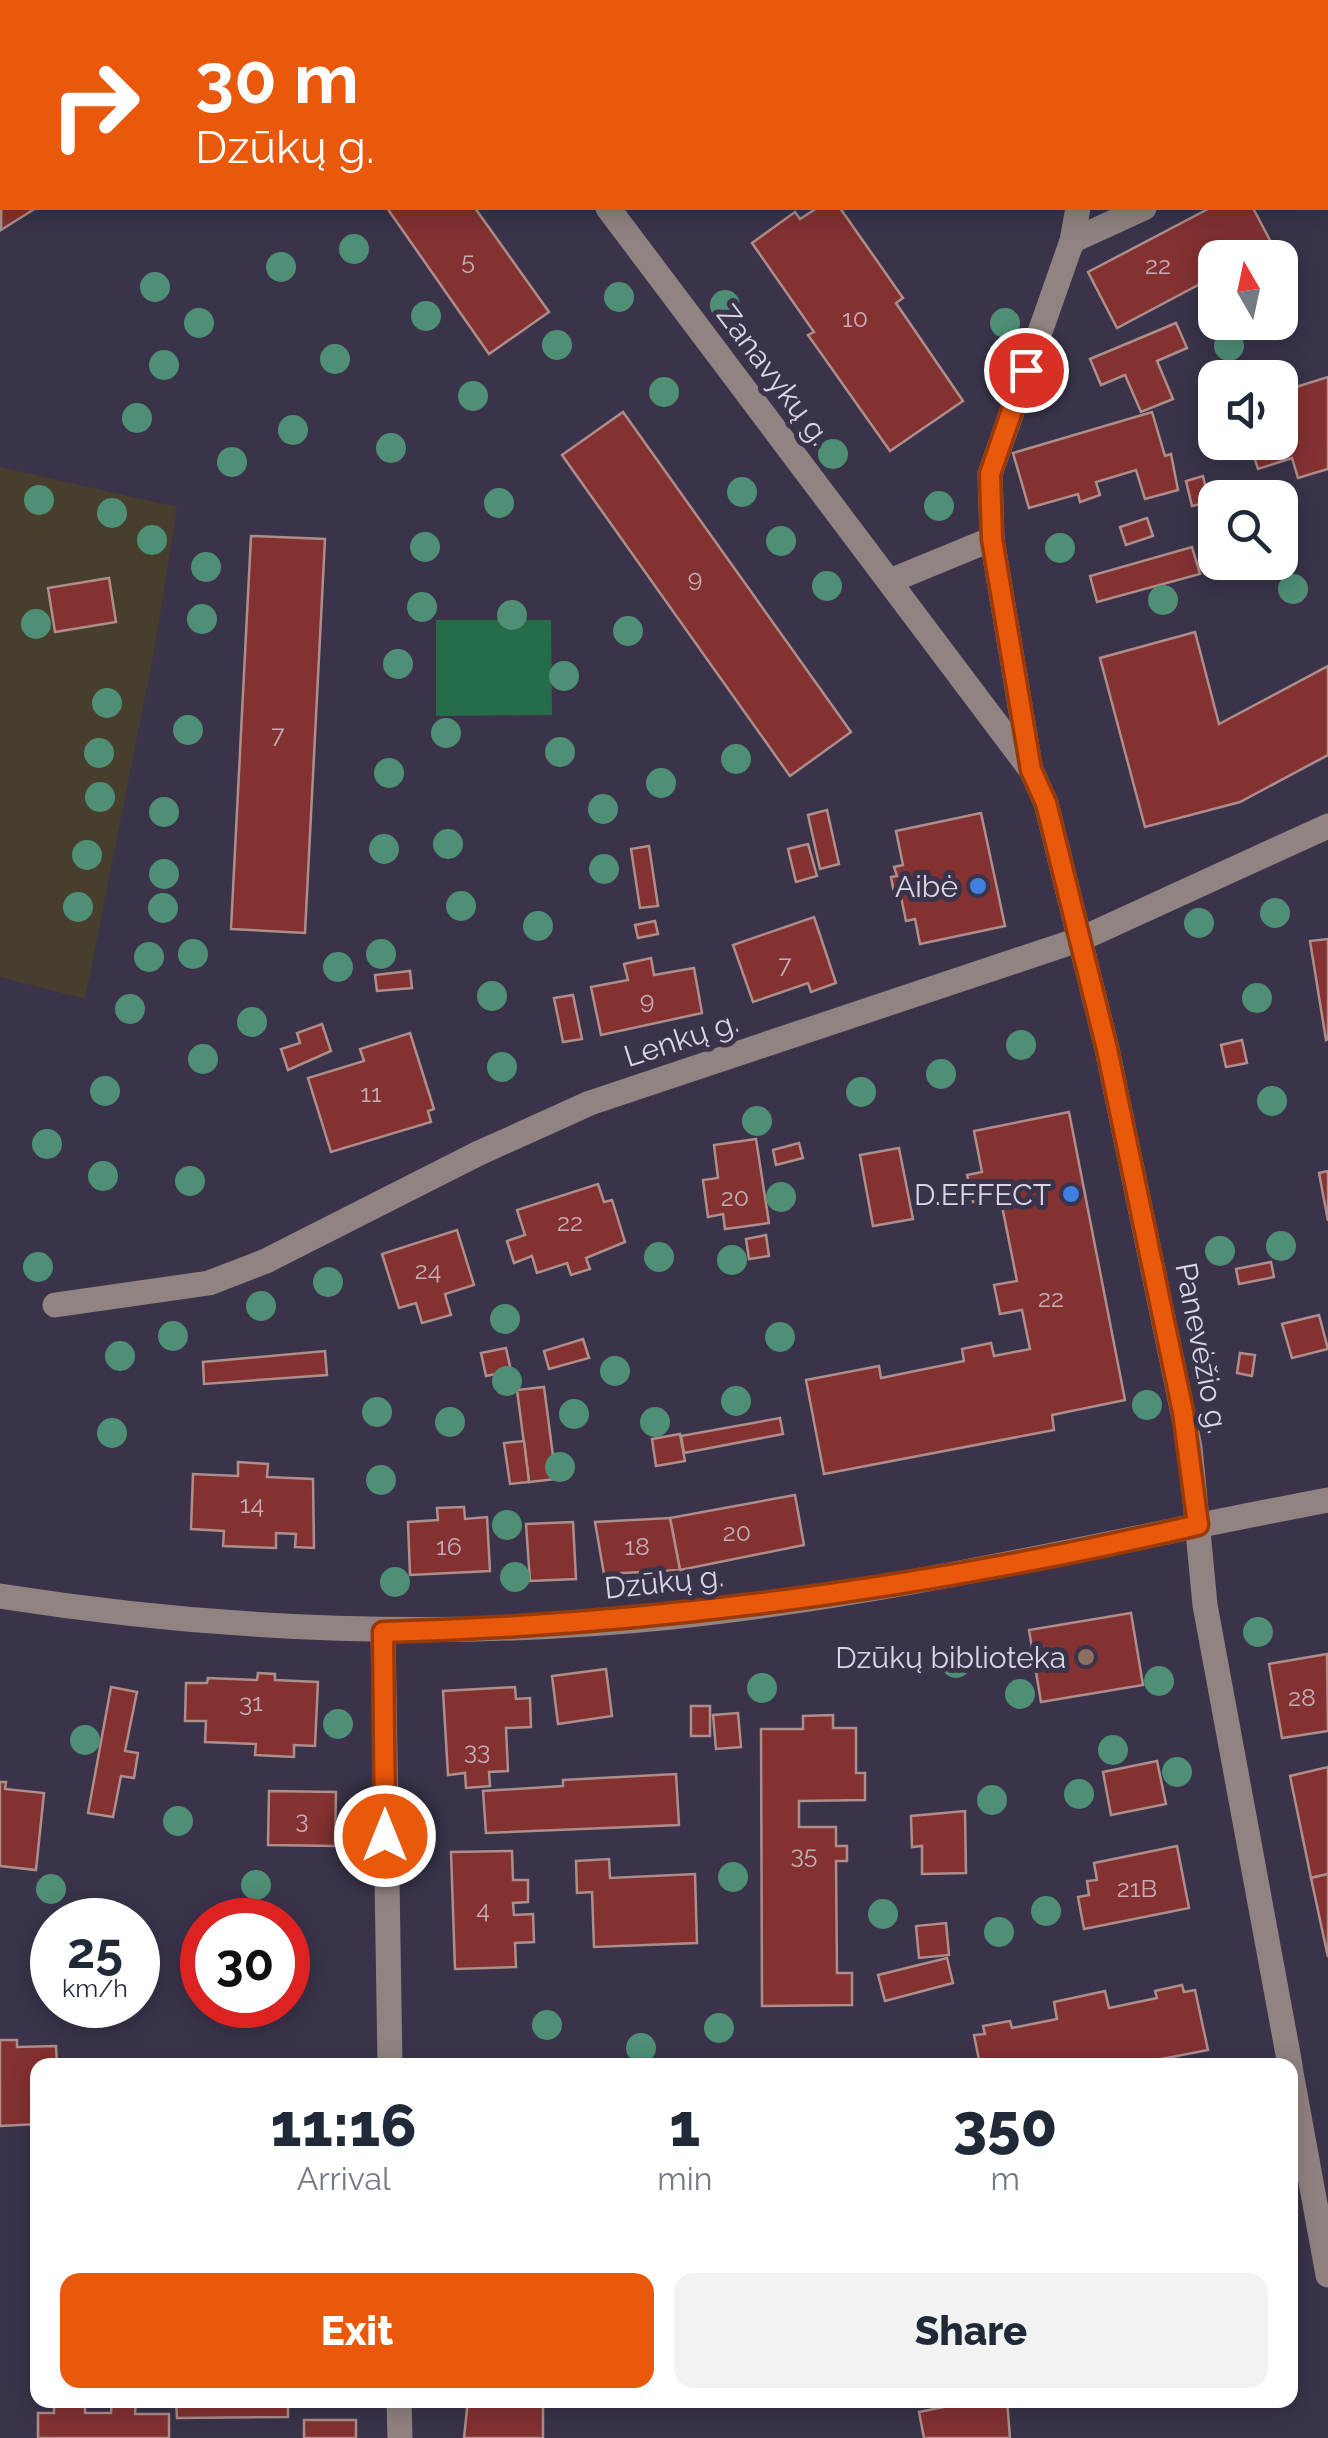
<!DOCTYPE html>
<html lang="en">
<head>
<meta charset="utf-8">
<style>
  body { margin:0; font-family:Raleway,sans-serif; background:#f2f2f3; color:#1f2937; height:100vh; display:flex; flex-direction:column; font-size:38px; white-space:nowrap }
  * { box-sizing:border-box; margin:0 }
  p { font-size:32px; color:#747a83 }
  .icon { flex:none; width:55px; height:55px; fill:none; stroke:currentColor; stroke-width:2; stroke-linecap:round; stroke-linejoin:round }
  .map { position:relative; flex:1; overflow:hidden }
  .panel { position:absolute; left:30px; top:2058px; width:1268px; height:350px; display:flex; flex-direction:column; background:#fff; border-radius:20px; box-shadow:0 5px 25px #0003 }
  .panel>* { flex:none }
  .top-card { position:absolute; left:0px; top:0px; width:1330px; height:210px; box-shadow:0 5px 25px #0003; background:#ea580c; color:#fff; overflow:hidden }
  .needle { width:65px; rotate:351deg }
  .buttons { position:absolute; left:1198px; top:240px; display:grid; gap:20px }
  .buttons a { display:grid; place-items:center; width:100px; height:100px; border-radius:20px; background:#fff; box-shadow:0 5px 25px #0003; font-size:50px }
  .speed { position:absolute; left:30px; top:1898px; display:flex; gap:20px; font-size:50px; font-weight:700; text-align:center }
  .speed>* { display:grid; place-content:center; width:130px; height:130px; border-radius:50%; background:#fff; box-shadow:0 5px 25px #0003; line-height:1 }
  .speed small { font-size:25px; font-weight:400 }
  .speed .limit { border:15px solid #d22; background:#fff; color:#111 }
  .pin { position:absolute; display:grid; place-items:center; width:85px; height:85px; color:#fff; margin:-42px; border:5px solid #fff; border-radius:50%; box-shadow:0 2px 10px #0007 }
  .me { position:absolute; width:110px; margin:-55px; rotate:0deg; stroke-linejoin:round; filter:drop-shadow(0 0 8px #0008) }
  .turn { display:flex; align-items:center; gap:35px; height:210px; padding:0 30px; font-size:45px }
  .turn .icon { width:130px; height:130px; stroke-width:2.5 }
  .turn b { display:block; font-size:70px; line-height:85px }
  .eta { display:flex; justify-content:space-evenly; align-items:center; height:170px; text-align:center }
  .eta b { font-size:60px; font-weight:800; line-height:70px }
  .action { display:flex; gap:20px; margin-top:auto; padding:20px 30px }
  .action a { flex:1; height:115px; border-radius:20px; background:#ea580c; color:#fff; font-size:40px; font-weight:800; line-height:115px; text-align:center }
  .action a+a { background:#f2f2f3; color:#1f2937 }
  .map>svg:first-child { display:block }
  .education { fill:#483e2d }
  .green { fill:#256d49 }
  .building { fill:#833131; stroke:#ae8e8b; stroke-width:2.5 }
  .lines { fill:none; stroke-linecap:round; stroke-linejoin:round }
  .minor { stroke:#918381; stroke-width:25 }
  .tree { fill:#4f8f76 }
  .route-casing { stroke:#983908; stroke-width:25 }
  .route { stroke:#ea580c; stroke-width:18 }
  .shop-dot { fill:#3f7fe0; stroke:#3a334a; stroke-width:4 }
  .education-dot { fill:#8d6e63; stroke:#3a334a; stroke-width:4 }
  .labels { text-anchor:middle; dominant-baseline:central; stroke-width:10; stroke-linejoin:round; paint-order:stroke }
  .number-label { font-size:25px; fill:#c4adb7 }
  .street-label { font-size:30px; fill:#d9d6e4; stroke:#3a334a }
  .poi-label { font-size:30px; fill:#d9d6e4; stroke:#3a334a; text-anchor:end }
</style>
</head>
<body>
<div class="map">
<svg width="1328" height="2438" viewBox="0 0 1328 2438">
  <rect width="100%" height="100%" fill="#3a334a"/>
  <polygon class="education" points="0,467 177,507 156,641 85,999 0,977"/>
  <polygon class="green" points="436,620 551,620 552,715 436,716"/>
  <g class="building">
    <polygon points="580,0 664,0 666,2 582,2"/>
    <polygon points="1130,0 1236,0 1130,2"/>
    <polygon points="2,137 2,208 36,208 1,230"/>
    <polygon points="387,208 475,208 549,312 489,354"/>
    <polygon points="817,208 840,208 903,298 896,303 963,401 890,451 808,335 814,332 752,243 795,212 800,219"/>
    <polygon points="1210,208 1253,208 1273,246 1251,258 1215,258 1215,276 1117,328 1088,272"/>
    <polygon points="1176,323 1187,348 1157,361 1173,399 1141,412 1125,375 1101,385 1090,359"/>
    <polygon points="1328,377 1328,469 1298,478 1292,458 1258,469 1253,453 1235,459 1230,442 1280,442 1280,392"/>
    <polygon points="623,412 851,732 790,776 562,455"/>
    <polygon points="1152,412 1165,456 1171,454 1178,490 1145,499 1136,470 1096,482 1100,495 1080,502 1078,494 1029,508 1013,453"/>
    <polygon points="1203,476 1209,502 1192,506 1186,481"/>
    <polygon points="1147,518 1153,536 1126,545 1120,527"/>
    <polygon points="251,536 325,539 305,933 231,929"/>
    <polygon points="1192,547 1200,574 1097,602 1090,576"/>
    <polygon points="109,578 116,622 55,632 48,588"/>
    <polygon points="1195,632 1219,724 1328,666 1328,755 1240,802 1145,827 1100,658"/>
    <polygon points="827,810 839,864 820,869 808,815"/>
    <polygon points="981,813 1005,926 920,944 915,919 906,921 901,897 895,898 891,877 897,876 894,867 903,865 896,831"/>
    <polygon points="808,844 817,876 796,882 788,849"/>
    <polygon points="649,846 658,906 640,908 631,849"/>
    <polygon points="814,917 836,983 811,992 808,983 753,1002 733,945"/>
    <polygon points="655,921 658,934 638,938 635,925"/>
    <polygon points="1328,939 1328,1039 1326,1040 1310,941"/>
    <polygon points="651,958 654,975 694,968 702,1013 601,1035 591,987 628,980 624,964"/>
    <polygon points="410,971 412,988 377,991 375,975"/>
    <polygon points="573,995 582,1039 563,1042 554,998"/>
    <polygon points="322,1024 331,1051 288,1070 281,1049 300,1043 297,1033"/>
    <polygon points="410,1033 434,1109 428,1111 431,1122 331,1152 308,1078 364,1061 360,1049"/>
    <polygon points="1242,1040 1247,1063 1226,1067 1221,1045"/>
    <polygon points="1069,1112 1125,1400 1052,1415 1054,1430 824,1474 806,1380 879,1366 881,1378 964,1361 962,1349 991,1343 994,1356 1030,1349 1022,1310 1000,1314 994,1285 1017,1281 1000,1196 973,1202 967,1175 982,1172 974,1131"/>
    <polygon points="756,1139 769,1223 725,1229 723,1214 708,1217 703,1180 718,1178 714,1145"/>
    <polygon points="799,1143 803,1158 776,1165 773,1150"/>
    <polygon points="899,1148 913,1219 873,1226 860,1155"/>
    <polygon points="1328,1171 1328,1221 1319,1173"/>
    <polygon points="598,1184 604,1202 612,1200 625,1242 586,1258 590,1269 571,1275 567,1263 537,1273 532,1256 514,1263 507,1241 525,1235 517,1210"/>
    <polygon points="457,1230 474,1285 445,1294 451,1315 422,1323 416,1303 399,1308 382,1254"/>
    <polygon points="766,1235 769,1256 749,1259 746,1239"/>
    <polygon points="1271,1262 1274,1277 1239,1284 1236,1269"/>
    <polygon points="1319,1315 1328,1349 1292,1358 1282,1324"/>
    <polygon points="583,1339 589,1358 549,1369 544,1351"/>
    <polygon points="506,1348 511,1371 486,1376 481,1353"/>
    <polygon points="325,1351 327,1375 204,1384 203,1362"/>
    <polygon points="1240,1353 1255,1355 1252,1376 1237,1373"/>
    <polygon points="544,1387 556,1479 529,1482 517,1390"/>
    <polygon points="780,1418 783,1434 684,1453 681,1436"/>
    <polygon points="680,1434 685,1461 656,1466 652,1439"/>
    <polygon points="524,1441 529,1482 510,1484 504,1443"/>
    <polygon points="238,1462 268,1464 267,1477 313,1479 314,1548 295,1547 296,1534 276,1533 276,1548 223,1546 224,1531 191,1529 193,1474 238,1476"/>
    <polygon points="795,1495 804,1545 680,1570 670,1518"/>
    <polygon points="464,1507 465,1519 487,1517 490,1571 410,1575 408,1522 438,1520 437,1508"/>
    <polygon points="670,1518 680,1570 604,1574 595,1522"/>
    <polygon points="573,1522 576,1579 530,1581 526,1524"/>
    <polygon points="1131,1613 1143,1685 1041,1702 1029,1630"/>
    <polygon points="1327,1654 1328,1731 1282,1738 1269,1664"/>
    <polygon points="606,1669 612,1716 558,1724 552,1676"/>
    <polygon points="258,1673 275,1674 275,1680 318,1682 315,1746 294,1745 294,1757 255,1755 256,1744 205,1742 206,1721 185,1721 186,1683 207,1683 208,1678 257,1680"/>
    <polygon points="111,1687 137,1692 125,1751 138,1753 134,1778 121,1776 113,1817 88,1813"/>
    <polygon points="515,1687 516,1699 530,1698 531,1727 506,1728 508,1771 489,1772 490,1786 466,1788 465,1773 448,1775 443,1691"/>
    <rect x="691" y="1706" width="19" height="30"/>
    <polygon points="738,1713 741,1747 716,1749 713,1715"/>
    <polygon points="833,1715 833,1728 856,1728 856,1773 865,1773 865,1800 799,1801 799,1827 836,1827 836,1846 847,1846 847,1861 836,1861 837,1973 852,1973 852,2005 762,2006 761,1729 803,1729 803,1716"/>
    <polygon points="1157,1761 1166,1804 1111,1815 1103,1772"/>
    <polygon points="1328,1767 1328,1874 1311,1878 1290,1776"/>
    <polygon points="676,1774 679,1825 486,1833 483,1791 563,1786 563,1780"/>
    <polygon points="0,1782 6,1782 5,1789 44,1793 36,1870 0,1866"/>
    <polygon points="269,1791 336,1792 335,1846 268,1845"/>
    <polygon points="965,1811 966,1873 922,1874 922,1846 912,1847 911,1816"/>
    <polygon points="1177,1846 1189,1908 1084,1929 1078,1897 1089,1895 1087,1881 1097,1880 1094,1863"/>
    <polygon points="512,1851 513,1880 528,1880 528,1902 513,1903 514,1915 533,1914 534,1942 515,1943 516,1967 455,1969 451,1852"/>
    <polygon points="609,1859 610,1878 695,1874 697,1943 594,1947 592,1892 577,1893 576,1861"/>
    <polygon points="1328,1874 1328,1957 1311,1878"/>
    <polygon points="946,1923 949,1955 919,1958 916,1926"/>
    <polygon points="947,1958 953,1983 885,2001 878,1975"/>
    <polygon points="1182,1985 1184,1992 1195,1990 1208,2050 1151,2061 1152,2065 980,2065 974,2035 985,2034 983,2026 1010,2021 1012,2028 1057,2019 1054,2002 1105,1991 1109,2008 1157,1998 1155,1991"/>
    <polygon points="0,2040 17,2040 17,2047 56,2046 57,2065 38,2065 38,2124 0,2126"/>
    <polygon points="34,2289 38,2289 38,2351 33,2351"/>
    <polygon points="54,2400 85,2400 85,2413 111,2413 112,2400 136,2400 135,2414 169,2414 169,2438 38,2438 38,2413 54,2413"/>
    <polygon points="176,2400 288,2400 288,2417 177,2418"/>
    <polygon points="468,2400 543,2400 543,2438 464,2438"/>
    <polygon points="943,2400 1007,2400 1010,2438 924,2438 919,2412 944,2407"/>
    <rect x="304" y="2420" width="52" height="18"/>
  </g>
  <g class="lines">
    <g class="minor">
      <polyline points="451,0 452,2"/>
      <polyline points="1111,2 1111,0"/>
      <polyline points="608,208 1031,770 1046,803 1107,1049 1190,1447 1205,1605 1290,2065"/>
      <polyline points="1072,241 1144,208"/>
      <polyline points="890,581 992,539"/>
      <polyline points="1030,765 992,539 990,474 1072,241 1078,208"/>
      <polyline points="55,1305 209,1283 266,1261 477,1154 590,1103 1081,939 1328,826"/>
      <path d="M0,1596c223,35 446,44 672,21 220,-23 439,-76 656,-117"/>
      <polyline points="383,1632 390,2065"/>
      <polyline points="1290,2067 1328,2275"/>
      <polyline points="399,2400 400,2438"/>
    </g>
  </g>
  <g class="tree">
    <circle cx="354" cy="249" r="15"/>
    <circle cx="281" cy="267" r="15"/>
    <circle cx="155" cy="287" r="15"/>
    <circle cx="619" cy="297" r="15"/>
    <circle cx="725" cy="305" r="15"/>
    <circle cx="426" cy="316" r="15"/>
    <circle cx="199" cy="323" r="15"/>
    <circle cx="1005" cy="323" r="15"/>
    <circle cx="557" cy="345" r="15"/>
    <circle cx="1229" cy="346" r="15"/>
    <circle cx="335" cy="359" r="15"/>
    <circle cx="164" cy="365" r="15"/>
    <circle cx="664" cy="392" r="15"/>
    <circle cx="473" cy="396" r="15"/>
    <circle cx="137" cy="418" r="15"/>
    <circle cx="293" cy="430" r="15"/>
    <circle cx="391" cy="448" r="15"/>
    <circle cx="833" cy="454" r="15"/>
    <circle cx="232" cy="462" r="15"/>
    <circle cx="742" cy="492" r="15"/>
    <circle cx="39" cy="500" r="15"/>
    <circle cx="499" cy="503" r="15"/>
    <circle cx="939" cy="506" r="15"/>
    <circle cx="112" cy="513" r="15"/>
    <circle cx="152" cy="540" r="15"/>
    <circle cx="781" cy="541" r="15"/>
    <circle cx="425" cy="547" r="15"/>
    <circle cx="1060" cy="548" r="15"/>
    <circle cx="206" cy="567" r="15"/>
    <circle cx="827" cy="586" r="15"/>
    <circle cx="1293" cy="589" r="15"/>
    <circle cx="1163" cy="600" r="15"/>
    <circle cx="422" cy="607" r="15"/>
    <circle cx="512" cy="615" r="15"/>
    <circle cx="202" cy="619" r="15"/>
    <circle cx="36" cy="624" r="15"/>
    <circle cx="628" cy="631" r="15"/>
    <circle cx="398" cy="664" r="15"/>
    <circle cx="564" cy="676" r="15"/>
    <circle cx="107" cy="703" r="15"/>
    <circle cx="188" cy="730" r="15"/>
    <circle cx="446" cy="733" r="15"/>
    <circle cx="560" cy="752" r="15"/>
    <circle cx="99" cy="753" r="15"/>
    <circle cx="736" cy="759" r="15"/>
    <circle cx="389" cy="773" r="15"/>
    <circle cx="661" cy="783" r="15"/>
    <circle cx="100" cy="797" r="15"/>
    <circle cx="603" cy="809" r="15"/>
    <circle cx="164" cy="812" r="15"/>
    <circle cx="448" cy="844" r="15"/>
    <circle cx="384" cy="849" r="15"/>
    <circle cx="87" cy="855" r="15"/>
    <circle cx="604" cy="869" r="15"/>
    <circle cx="164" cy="874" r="15"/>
    <circle cx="461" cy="906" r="15"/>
    <circle cx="78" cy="907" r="15"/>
    <circle cx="163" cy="908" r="15"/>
    <circle cx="1275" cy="913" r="15"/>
    <circle cx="1199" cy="923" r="15"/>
    <circle cx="538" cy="926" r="15"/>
    <circle cx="193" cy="954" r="15"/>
    <circle cx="381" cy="954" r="15"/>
    <circle cx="149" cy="957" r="15"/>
    <circle cx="338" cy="967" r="15"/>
    <circle cx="492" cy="996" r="15"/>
    <circle cx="1257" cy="998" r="15"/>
    <circle cx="130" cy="1009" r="15"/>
    <circle cx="252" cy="1022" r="15"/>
    <circle cx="1021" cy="1045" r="15"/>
    <circle cx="203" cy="1059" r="15"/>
    <circle cx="502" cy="1067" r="15"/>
    <circle cx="941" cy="1074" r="15"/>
    <circle cx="105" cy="1091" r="15"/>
    <circle cx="861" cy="1092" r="15"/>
    <circle cx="1272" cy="1101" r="15"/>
    <circle cx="757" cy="1121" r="15"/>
    <circle cx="47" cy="1144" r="15"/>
    <circle cx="103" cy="1176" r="15"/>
    <circle cx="190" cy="1181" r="15"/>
    <circle cx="781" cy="1197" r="15"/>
    <circle cx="1281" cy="1246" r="15"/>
    <circle cx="1220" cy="1251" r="15"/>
    <circle cx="659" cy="1257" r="15"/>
    <circle cx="732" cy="1260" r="15"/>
    <circle cx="38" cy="1267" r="15"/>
    <circle cx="328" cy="1282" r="15"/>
    <circle cx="261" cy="1306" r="15"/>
    <circle cx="505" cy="1319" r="15"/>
    <circle cx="173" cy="1336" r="15"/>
    <circle cx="780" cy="1337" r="15"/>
    <circle cx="120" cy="1356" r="15"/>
    <circle cx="615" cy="1371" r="15"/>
    <circle cx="507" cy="1381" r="15"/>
    <circle cx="736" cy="1401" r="15"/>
    <circle cx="1147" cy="1405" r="15"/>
    <circle cx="377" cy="1412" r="15"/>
    <circle cx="574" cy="1414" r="15"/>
    <circle cx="450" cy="1422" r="15"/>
    <circle cx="655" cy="1422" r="15"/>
    <circle cx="112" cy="1433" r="15"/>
    <circle cx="560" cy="1467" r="15"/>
    <circle cx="381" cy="1480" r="15"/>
    <circle cx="507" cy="1525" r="15"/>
    <circle cx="515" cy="1577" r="15"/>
    <circle cx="395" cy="1582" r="15"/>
    <circle cx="1258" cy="1632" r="15"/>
    <circle cx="956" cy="1663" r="15"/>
    <circle cx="1159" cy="1681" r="15"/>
    <circle cx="762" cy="1688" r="15"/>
    <circle cx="1020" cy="1694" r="15"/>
    <circle cx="338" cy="1724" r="15"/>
    <circle cx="85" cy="1740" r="15"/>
    <circle cx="1113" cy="1750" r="15"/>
    <circle cx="1177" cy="1772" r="15"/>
    <circle cx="1079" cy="1794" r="15"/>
    <circle cx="992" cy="1800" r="15"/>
    <circle cx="178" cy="1821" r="15"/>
    <circle cx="733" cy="1877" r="15"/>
    <circle cx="256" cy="1885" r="15"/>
    <circle cx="51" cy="1889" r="15"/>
    <circle cx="1046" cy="1911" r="15"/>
    <circle cx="883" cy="1914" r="15"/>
    <circle cx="999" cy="1932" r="15"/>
    <circle cx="547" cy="2025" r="15"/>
    <circle cx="719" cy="2028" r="15"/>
    <circle cx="641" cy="2048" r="15"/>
  </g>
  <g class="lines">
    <g class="route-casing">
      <path id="route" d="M385,1836l-2,-204c274,-7 547,-45 815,-107l-15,-113 -76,-363 -61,-246 -15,-33 -39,-231 -2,-65 36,-104"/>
    </g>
    <use href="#route" class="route"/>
  </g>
  <g class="shop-dot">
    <circle cx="978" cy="886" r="10"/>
    <circle cx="1071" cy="1194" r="10"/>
  </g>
  <circle class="education-dot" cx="1086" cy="1657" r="10"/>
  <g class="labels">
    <g class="number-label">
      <text x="468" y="260">5</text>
      <text x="1158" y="265">22</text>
      <text x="855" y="318">10</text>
      <text x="695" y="578">9</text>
      <text x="278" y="734">7</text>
      <text x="785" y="964">7</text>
      <text x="647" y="1000">9</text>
      <text x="371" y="1093">11</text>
      <text x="735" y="1197">20</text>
      <text x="570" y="1222">22</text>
      <text x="428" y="1270">24</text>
      <text x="1051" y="1298">22</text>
      <text x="252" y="1504">14</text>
      <text x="737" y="1532">20</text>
      <text x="449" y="1546">16</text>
      <text x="637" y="1546">18</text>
      <text x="1302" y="1697">28</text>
      <text x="251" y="1702">31</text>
      <text x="477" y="1750">33</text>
      <text x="302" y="1819">3</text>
      <text x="804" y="1854">35</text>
      <text x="1137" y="1888">21B</text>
      <text x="483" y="1909">4</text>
    </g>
    <g class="street-label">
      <text transform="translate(774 375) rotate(53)">Zanavykų g.</text>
      <text transform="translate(681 1039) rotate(-18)">Lenkų g.</text>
      <text transform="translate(1202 1348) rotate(79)">Panevėžio g.</text>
      <text transform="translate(664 1582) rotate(-6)">Dzūkų g.</text>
    </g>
    <g class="poi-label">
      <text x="958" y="886">Aibė</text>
      <text x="1051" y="1194">D.EFFECT</text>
      <text x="1066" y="1657">Dzūkų biblioteka</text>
    </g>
  </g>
</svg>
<div class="buttons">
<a><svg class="needle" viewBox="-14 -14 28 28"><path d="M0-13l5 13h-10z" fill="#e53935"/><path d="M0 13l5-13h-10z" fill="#747a83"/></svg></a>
<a><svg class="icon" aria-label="sound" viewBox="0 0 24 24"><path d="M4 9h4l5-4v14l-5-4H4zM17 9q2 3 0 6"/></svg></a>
<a><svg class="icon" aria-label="search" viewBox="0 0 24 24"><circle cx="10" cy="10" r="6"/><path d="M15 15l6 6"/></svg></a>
</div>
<div class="speed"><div>25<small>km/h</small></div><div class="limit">30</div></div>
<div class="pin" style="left:1026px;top:370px;background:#d93025"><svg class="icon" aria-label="arrive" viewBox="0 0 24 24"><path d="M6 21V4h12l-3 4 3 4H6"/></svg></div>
<svg class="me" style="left:385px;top:1836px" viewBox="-20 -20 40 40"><circle r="17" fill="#ea580c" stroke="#fff" stroke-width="3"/><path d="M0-11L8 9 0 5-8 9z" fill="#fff"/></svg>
<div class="top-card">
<div class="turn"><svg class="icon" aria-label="right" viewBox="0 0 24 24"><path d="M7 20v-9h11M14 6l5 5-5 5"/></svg><div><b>30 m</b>Dzūkų g.</div></div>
</div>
<section class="panel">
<div class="eta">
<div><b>11:16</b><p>Arrival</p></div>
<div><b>1</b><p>min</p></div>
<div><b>350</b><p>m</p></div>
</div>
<div class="action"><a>Exit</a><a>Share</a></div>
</section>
</div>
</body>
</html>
